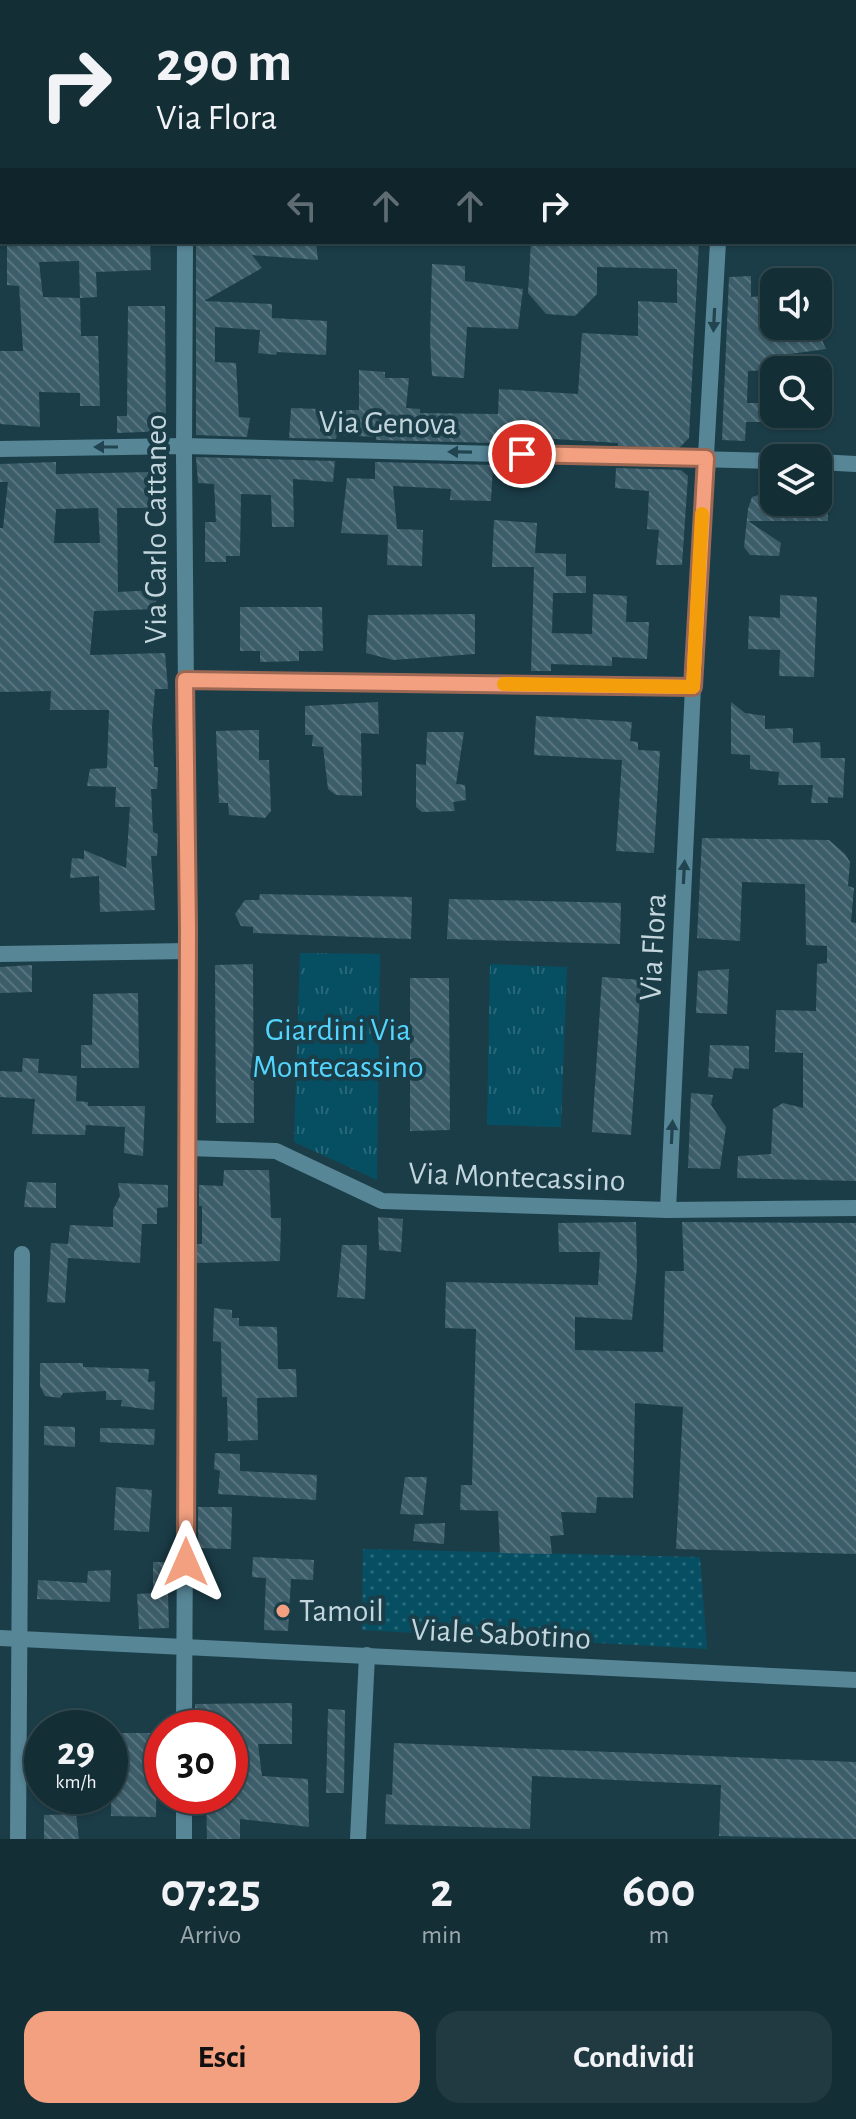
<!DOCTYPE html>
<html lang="it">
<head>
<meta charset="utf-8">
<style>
  body { margin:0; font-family:"Alegreya Sans",sans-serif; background:#213a42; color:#f1f3f6; height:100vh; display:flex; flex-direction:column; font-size:30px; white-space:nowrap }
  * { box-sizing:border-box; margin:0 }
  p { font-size:26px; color:#9da8ad }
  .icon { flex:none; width:44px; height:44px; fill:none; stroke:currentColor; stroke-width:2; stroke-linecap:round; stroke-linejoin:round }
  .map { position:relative; height:1839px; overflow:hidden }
  .drawer { display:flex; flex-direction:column; background:#142e36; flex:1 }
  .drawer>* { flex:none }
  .banner { position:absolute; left:0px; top:0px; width:856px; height:244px; box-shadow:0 2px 6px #0004,0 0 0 2px #334a51; background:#142e36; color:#f1f3f6; overflow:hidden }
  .tools { position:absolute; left:760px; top:268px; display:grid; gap:16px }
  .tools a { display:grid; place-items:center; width:72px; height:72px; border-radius:16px; background:#142e36; box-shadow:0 2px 6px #0004,0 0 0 2px #334a51; font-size:40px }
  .speed { position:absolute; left:24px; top:1710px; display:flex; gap:16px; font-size:40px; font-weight:700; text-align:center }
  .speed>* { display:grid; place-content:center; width:104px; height:104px; border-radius:50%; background:#142e36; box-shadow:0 2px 6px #0004,0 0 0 2px #334a51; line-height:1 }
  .speed small { font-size:20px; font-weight:400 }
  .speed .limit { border:12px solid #d22; background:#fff; color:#111 }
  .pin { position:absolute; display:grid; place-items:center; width:68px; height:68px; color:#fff; margin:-34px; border:4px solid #fff; border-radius:50%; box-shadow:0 2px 8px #0007 }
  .me { position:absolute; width:88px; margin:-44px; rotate:0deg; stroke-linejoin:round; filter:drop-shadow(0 0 6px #0008) }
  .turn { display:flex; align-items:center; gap:28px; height:168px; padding:0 24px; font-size:36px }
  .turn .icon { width:104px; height:104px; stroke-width:2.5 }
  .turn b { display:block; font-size:56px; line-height:68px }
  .lanes { display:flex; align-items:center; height:76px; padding:0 24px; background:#0003; justify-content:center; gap:40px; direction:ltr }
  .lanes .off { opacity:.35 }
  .eta { display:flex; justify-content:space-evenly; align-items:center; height:136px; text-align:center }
  .eta b { font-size:48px; font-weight:700; line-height:56px }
  .button { display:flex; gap:16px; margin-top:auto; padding:16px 24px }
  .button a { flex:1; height:92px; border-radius:24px; background:#f2a07f; color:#111; font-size:32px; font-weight:700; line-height:92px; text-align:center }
  .button a+a { background:#213a42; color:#f1f3f6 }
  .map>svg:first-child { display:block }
  .grass { fill:url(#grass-dots) }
  .park { fill:url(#park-tufts) }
  .building { fill:url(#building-back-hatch); fill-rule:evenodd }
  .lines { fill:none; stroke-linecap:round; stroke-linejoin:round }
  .minor { stroke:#578697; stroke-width:16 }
  .tertiary { stroke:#578697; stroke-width:16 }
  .oneway { fill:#214450 }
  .route-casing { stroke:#9d6853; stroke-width:20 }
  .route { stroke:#f2a07f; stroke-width:14 }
  .slow { stroke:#f59e0b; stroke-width:14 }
  .poi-dot { fill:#f2a07f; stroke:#1b3d48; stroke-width:3 }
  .labels { text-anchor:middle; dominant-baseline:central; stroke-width:8; stroke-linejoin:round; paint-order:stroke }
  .street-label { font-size:32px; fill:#c4d6dd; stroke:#1b3d48 }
  .park-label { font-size:32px; fill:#54d5fe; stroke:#1b3d48 }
  .poi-label { font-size:32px; fill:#c4d6dd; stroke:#1b3d48; text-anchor:start }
</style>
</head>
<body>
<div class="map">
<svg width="856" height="1839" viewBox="0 0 856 1839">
  <defs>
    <pattern id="grass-dots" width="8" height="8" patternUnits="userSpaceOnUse" patternTransform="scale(2)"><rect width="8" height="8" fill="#064f63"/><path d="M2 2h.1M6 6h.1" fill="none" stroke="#296879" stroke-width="1.8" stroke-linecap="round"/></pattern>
    <pattern id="park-tufts" width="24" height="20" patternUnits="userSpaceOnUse" patternTransform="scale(2)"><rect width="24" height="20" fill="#064f63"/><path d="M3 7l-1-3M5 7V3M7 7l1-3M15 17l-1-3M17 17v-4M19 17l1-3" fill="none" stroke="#296879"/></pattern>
    <pattern id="building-back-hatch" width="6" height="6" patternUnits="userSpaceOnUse" patternTransform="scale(2)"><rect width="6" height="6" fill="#3c5e6a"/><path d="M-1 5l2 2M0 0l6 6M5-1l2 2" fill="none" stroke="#57747f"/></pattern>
  </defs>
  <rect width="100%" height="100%" fill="#1b3d48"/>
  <polygon class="grass" points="363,1549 700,1557 707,1649 362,1630"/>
  <g class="park">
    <polygon points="300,953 380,954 377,1180 294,1142"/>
    <polygon points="490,964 567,967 561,1127 487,1125"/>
  </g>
  <g class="building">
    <path d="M7,242h143l1,28 -55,2 1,25 -17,1 1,38h17l2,70h-20v-13l-41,-1 1,35 -40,-3v-73h23l-4,-65 -12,-1zM79,261l1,37 -37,-1 -4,-35z"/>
    <polygon points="196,242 243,242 244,244 244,242 316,242 318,260 252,255 262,268 204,301 272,304 272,318 327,321 326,355 277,352 276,355 258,353 260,330 215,327 215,362 236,363 239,417 250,418 247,437 196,435"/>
    <polygon points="531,242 699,242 689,438 679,448 618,446 618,443 494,435 493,443 376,440 376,437 337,435 336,439 289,438 291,408 321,409 320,432 345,410 359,410 359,370 385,372 385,378 409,378 406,408 420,409 420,413 498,414 499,389 578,394 582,333 638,336 638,301 677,303 677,269 597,267 597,294 575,316 546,314 528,293"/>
    <polygon points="432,264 465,266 465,281 523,289 518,329 467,327 464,378 432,376 430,340"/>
    <polygon points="751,276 751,297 774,295 774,326 781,326 780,339 818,331 826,349 790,354 790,369 748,371 747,403 774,403 774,422 746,422 745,441 722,440 729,277"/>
    <polygon points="128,306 165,306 166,431 117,433 117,416 127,416"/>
    <polygon points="196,457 335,461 333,482 293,479 294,527 272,527 271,495 241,494 240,556 226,556 226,562 205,562 205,522 216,522 214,484 198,483"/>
    <path d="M56,462v12l95,-2 1,36h-35l1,84 37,-2 2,19 -63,2 -4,44 75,-2 3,36h-13l-3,38 2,40h4l-1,22h-6l2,43 5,2 -1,22h-6l4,54 -55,2 -1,-36 -29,2 2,-20 12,1v-9l42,18 4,-61h-15l1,-20 -29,-1 3,-17 17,-1 2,-58h-59l1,-19 -51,1v-164h3l5,-46h-8v-18zM98,508l2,35h-46l2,-34z"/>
    <polygon points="375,462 493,465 491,501 450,500 451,489 393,486 397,529 423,530 422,566 387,565 388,535 341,533 347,478 375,479"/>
    <polygon points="616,468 681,470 688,476 682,565 656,565 659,530 647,529 649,491 615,488"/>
    <polygon points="774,490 774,502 827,502 828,521 748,521 781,543 779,556 750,555 744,547 748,509 752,497"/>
    <polygon points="494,520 537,523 535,553 566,554 566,576 586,576 586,593 553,593 552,633 592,634 593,594 627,596 626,622 649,622 647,659 612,657 612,666 551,664 551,671 531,671 534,567 492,567"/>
    <polygon points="780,595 817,597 814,677 779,676 780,650 748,649 749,616 780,618"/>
    <polygon points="240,607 322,607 323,651 299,651 299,661 260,662 260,651 240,651"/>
    <polygon points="475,614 475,654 393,660 366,653 368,615"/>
    <polygon points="378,702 379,734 361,733 362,796 336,795 328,789 323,747 312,746 313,735 305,735 305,706"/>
    <polygon points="731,702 745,713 765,716 765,729 793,728 793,743 820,742 821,758 845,758 843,798 828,797 828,803 811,803 813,785 778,785 779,772 750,769 750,755 731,754"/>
    <polygon points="536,716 632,722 630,741 638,742 638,750 660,751 654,853 616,851 622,760 534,755"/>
    <polygon points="259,730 259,760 269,760 271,811 265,818 229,815 228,803 219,803 216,731"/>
    <polygon points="427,732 464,732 456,784 465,785 466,800 453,802 455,811 422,812 416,807 416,764 426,765"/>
    <polygon points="702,838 829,840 845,854 850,862 848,886 854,888 851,922 856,923 856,1181 737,1178 738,1156 771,1154 773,1109 783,1103 803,1108 803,1053 775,1052 776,1010 816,1011 817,964 827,963 827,946 806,945 805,884 742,882 740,941 697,938"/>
    <polygon points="260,894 412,897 411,939 253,933 253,927 241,926 235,914 245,900 259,900"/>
    <polygon points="449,899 621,903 620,944 447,939"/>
    <polygon points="253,964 254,1123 216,1123 215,965"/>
    <polygon points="32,965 32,992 0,993 0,967"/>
    <polygon points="729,969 727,1014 696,1013 698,971"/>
    <polygon points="602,977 641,980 631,1135 592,1132"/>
    <polygon points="410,978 449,978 450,1130 410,1131"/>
    <polygon points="138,993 139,1068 81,1068 81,1045 92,1045 93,994"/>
    <polygon points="710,1045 749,1046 749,1069 734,1068 732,1079 708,1077"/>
    <polygon points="23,1058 39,1059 38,1073 77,1076 76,1101 88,1102 88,1106 145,1106 143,1156 124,1153 125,1127 86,1125 85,1135 32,1134 35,1099 0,1097 0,1071 22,1072"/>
    <polygon points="691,1093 713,1095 711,1105 726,1127 720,1169 688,1168"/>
    <polygon points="224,1170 269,1170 271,1218 281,1218 280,1261 197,1263 197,1244 202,1244 202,1206 199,1206 199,1185 223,1186"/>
    <polygon points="27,1182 56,1183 56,1208 24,1207"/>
    <polygon points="118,1183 168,1185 168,1207 157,1208 157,1224 142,1224 140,1263 68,1258 65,1303 47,1302 51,1243 68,1244 70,1225 113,1227 113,1210 120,1196"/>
    <polygon points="378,1217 403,1219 401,1252 379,1250"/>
    <polygon points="636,1222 637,1266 632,1320 575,1317 575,1350 663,1352 665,1271 684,1271 682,1222 856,1223 856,1554 676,1549 683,1407 635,1403 633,1498 597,1497 596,1513 561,1512 564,1535 550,1536 552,1554 500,1553 498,1511 460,1510 461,1485 472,1485 476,1329 445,1328 446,1282 598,1285 600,1252 559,1252 558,1223"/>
    <polygon points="342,1245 367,1245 365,1299 337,1297"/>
    <polygon points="214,1308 232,1310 232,1318 239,1318 239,1326 277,1327 278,1369 296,1369 297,1397 257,1398 258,1440 228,1441 227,1397 222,1397 221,1342 213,1341"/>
    <polygon points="40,1363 83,1363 83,1367 149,1369 148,1382 155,1381 154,1410 121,1406 122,1400 106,1400 106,1391 63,1393 60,1398 45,1396 40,1386"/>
    <polygon points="44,1426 75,1427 75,1447 44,1445"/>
    <polygon points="100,1428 155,1429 154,1445 100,1442"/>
    <polygon points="215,1453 240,1454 240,1471 317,1475 316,1500 218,1494 220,1471 214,1469"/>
    <polygon points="405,1477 427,1477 423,1515 400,1514"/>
    <polygon points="116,1487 152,1490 149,1532 114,1530"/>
    <polygon points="198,1507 232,1507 231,1549 198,1548"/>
    <polygon points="445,1523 444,1544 413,1541 415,1524"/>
    <polygon points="253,1557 314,1560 313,1580 291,1579 288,1631 264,1630 266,1578 252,1577"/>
    <polygon points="153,1562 167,1562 169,1628 139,1629 137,1594 153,1593"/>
    <polygon points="111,1570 110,1602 37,1599 38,1580 87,1583 88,1571"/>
    <polygon points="292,1703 292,1744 258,1744 262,1776 308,1779 309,1827 240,1819 240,1839 207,1839 206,1796 230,1796 230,1728 195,1728 195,1704"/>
    <polygon points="328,1709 345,1710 344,1793 326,1793"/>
    <polygon points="112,1733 157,1733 156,1817 111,1816"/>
    <polygon points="394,1743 856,1762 856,1839 719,1836 721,1785 532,1776 530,1829 385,1824 386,1794 392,1795"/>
    <polygon points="76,1814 79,1839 44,1839 44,1815"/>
  </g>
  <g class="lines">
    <g class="minor">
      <polyline points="184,0 184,2"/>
      <polyline points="728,2 728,0"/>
      <polyline points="854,181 856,181"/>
      <polyline points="0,204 2,204"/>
      <polyline points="0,449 184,446 774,461"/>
      <polyline points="818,462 856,464"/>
      <polyline points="185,680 693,687"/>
      <polyline points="0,954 188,951"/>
      <polyline points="187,1148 276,1151 382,1201 668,1210 856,1208"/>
      <polyline points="668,1210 693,687 718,242"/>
      <polyline points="184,1728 188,929 184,455 185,242"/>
      <polyline points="18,1839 22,1254"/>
      <polyline points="184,1839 184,1796"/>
      <polyline points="358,1839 367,1655"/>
    </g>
    <polyline class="tertiary" points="0,1638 856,1680"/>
  </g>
  <defs><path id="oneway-solid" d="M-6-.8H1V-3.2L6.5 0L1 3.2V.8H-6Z" transform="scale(2)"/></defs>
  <g class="oneway">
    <use href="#oneway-solid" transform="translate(714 320) rotate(93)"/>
    <use href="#oneway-solid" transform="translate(106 447) rotate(180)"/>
    <use href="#oneway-solid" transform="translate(460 452) rotate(-179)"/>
    <use href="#oneway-solid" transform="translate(684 872) rotate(-87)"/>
    <use href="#oneway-solid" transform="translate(672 1132) rotate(-87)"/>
  </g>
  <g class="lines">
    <g class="route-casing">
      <polyline id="route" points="186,1562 188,929 185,680 693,687 706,458 522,454"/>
    </g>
    <use href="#route" class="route"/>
    <polyline class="slow" points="504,684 693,687 702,514"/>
  </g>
  <circle class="poi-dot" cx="283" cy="1611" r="8"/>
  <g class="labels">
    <g class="street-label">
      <text transform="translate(388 423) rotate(1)">Via Genova</text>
      <text transform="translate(156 529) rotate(-90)">Via Carlo Cattaneo</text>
      <text transform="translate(653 947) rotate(-87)">Via Flora</text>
      <text transform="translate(517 1177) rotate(2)">Via Montecassino</text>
      <text transform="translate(501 1634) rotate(3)">Viale Sabotino</text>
    </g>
    <g class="park-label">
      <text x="338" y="1030">Giardini Via<tspan x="338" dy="37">Montecassino</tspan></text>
    </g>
    <g class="poi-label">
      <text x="299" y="1611">Tamoil</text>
    </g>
  </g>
</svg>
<div class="tools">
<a><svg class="icon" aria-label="sound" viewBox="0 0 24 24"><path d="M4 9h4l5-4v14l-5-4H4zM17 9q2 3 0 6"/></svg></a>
<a><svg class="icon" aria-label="search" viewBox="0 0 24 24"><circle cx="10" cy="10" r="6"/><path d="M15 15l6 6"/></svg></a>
<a><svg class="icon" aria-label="layers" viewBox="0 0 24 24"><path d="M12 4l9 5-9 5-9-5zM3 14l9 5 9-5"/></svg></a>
</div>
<div class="speed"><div>29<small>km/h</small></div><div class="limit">30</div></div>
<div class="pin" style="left:522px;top:454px;background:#d93025"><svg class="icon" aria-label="arrive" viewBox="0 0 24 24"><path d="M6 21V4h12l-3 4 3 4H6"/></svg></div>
<svg class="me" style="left:186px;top:1562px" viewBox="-20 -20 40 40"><path d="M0-17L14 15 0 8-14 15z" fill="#f2a07f" stroke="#fff" stroke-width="4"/></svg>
<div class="banner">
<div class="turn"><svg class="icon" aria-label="right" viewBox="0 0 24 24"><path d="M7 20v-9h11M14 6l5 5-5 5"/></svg><div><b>290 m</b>Via Flora</div></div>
<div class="lanes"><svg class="icon off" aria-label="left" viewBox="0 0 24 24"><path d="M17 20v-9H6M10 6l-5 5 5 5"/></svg><svg class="icon off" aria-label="ahead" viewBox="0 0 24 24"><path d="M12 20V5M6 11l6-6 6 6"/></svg><svg class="icon off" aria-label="ahead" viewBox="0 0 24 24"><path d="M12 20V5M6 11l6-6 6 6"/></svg><svg class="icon" aria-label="right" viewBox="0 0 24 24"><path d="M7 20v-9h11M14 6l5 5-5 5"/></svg></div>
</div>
</div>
<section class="drawer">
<div class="eta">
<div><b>07:25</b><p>Arrivo</p></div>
<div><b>2</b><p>min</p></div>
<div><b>600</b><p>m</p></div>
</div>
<div class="button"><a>Esci</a><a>Condividi</a></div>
</section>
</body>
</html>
